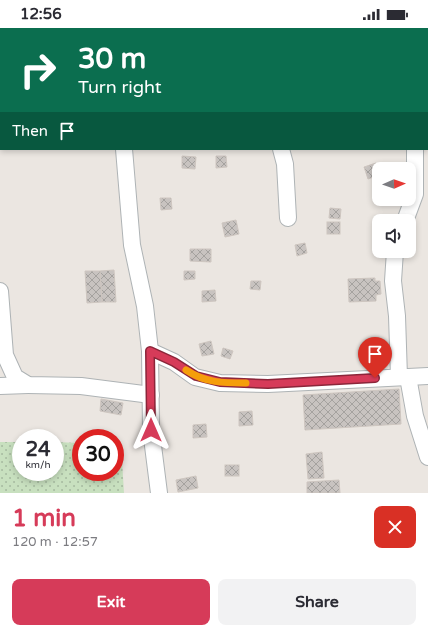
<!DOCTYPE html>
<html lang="en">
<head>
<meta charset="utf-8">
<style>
  body { margin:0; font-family:"Varela Round",sans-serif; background:#f2f2f3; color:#2b2b33; height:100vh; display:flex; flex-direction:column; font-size:15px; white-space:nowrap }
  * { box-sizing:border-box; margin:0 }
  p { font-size:13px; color:#7c7c81 }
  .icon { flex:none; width:22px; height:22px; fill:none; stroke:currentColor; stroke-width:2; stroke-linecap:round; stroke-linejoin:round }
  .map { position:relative; height:465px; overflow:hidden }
  .sheet { display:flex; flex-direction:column; background:#fff; flex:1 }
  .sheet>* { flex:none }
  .guide { position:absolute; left:0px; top:0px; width:428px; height:122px; box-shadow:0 2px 6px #0003; background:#0b6e4f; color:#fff; overflow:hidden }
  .needle { width:26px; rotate:88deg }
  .controls { position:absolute; left:372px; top:134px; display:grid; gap:8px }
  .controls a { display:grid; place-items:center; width:44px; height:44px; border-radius:8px; background:#fff; box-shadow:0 2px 6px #0003; font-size:20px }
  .speed { position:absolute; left:12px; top:401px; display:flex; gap:8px; font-size:20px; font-weight:700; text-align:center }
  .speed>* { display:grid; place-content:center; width:52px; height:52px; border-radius:50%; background:#fff; box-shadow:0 2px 6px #0003; line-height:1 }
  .speed small { font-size:10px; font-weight:400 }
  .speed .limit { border:6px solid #d22; background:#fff; color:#111 }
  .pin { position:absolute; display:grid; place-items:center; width:34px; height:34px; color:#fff; margin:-41px -17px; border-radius:50% 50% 50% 0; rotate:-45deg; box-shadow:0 0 4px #0007 }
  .pin .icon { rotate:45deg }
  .me { position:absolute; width:44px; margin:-22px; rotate:0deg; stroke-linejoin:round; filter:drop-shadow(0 0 3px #0008) }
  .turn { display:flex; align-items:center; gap:14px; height:84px; padding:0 12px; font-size:18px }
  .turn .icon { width:52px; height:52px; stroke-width:2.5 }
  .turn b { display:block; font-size:28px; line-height:34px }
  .then { display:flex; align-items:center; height:38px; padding:0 12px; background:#0003; gap:8px; font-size:15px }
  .round { display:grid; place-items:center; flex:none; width:42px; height:42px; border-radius:8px; background:#f2f2f3 }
  .overview { display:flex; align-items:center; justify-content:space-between; height:68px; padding:0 12px }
  h1 { font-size:24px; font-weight:700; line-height:30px; color:#d63b59 }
  .primary-button { display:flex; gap:8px; margin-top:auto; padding:8px 12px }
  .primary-button a { flex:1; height:46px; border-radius:8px; background:#d63b59; color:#fff; font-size:16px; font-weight:700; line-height:46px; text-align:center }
  .primary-button a+a { background:#f2f2f3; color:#2b2b33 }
  .status { display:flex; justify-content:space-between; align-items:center; height:28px; padding:0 20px; background:#fff; direction:ltr }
  .status svg { height:11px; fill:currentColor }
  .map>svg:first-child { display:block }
  .grass { fill:url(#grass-dots) }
  .building { fill:url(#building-cross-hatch); stroke:#cec6c0 }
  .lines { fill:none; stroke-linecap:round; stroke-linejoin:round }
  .minor-casing { stroke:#aeb3b5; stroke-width:18 }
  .minor { stroke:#fff; stroke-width:16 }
  .route-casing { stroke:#8b263a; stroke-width:10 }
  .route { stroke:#d63b59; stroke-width:7 }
  .slow { stroke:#f59e0b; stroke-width:7 }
</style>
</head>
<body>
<div class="status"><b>12:56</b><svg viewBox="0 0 49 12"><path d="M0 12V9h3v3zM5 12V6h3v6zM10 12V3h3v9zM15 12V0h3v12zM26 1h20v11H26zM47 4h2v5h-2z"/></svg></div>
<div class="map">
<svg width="428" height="465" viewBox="0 0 428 465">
  <defs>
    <pattern id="grass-dots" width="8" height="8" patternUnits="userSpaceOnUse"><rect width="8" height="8" fill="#c8e0bf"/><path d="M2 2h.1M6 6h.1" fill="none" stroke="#a5b99f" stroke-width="1.8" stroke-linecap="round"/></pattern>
    <pattern id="building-cross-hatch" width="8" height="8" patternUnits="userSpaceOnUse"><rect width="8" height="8" fill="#c8c3c0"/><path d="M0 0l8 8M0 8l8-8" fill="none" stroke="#a5a29f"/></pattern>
  </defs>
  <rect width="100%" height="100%" fill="#ebe6e1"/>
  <polygon class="grass" points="0,414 21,414 21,444 55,444 55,414 81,415 81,444 115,444 115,415 121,415 124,465 0,465"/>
  <g class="building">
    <polygon points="182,128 196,129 195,141 182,140"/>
    <polygon points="216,128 226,128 227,139 216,140"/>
    <polygon points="376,135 379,147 368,151 364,139"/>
    <polygon points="160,170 171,170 172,181 161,182"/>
    <polygon points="330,180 341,181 340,191 329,190"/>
    <polygon points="236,192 239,206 225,209 222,195"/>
    <rect x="327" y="194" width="13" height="12"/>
    <polygon points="305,215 307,225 297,228 295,217"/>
    <polygon points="190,221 211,221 211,234 190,233"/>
    <polygon points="114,242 116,274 102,274 100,243"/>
    <polygon points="85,243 100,243 102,274 87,275"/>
    <polygon points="184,243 195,243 195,251 184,252"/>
    <polygon points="375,250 375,253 380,253 381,266 376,267 376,273 349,274 348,251"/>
    <polygon points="251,253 261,253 260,262 250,261"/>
    <polygon points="215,262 216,273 202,274 202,263"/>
    <polygon points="211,313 214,326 202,328 199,316"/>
    <polygon points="223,320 233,323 230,331 221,328"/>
    <rect x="374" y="322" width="13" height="11"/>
    <polygon points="399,361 401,396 305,402 303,367"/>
    <polygon points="101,371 123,375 121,387 100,383"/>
    <polygon points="252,383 253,397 239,398 239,384"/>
    <polygon points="206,396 207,409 193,410 193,397"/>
    <polygon points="322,424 324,450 308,451 306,426"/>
    <rect x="225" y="437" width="14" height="11"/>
    <polygon points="196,448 198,460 178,464 176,452"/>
    <polygon points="339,452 340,465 307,465 307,454"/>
  </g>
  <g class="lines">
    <g class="minor-casing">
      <g id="minor">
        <polyline points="114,0 114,1"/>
        <polyline points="322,1 324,0"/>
        <polyline points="124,121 132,217 145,278 150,323 151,402 159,465"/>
        <polyline points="281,121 285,136 288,190"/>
        <polyline points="405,193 415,166 415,121"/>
        <polyline points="395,223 393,253 397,288 399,349"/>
        <polyline points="0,263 5,327 15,349 28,357 81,358 151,367"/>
        <polyline points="150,323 174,334 195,349 220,355 268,356 428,348"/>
        <polyline points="408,349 415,388 428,429"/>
        <polyline points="0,358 28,357"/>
      </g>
    </g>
    <use href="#minor" class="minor"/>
  </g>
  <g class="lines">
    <g class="route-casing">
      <polyline id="route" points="151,402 150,323 174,334 196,348 220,354 268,356 375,350"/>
    </g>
    <use href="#route" class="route"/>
    <path class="slow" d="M186,342c19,13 38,13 60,13"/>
  </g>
</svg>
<div class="controls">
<a><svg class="needle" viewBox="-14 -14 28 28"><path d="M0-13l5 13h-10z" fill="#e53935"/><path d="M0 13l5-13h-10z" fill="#7c7c81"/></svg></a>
<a><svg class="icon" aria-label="sound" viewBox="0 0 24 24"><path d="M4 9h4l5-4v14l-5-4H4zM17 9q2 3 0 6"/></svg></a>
</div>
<div class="speed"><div>24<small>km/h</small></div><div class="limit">30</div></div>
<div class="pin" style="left:375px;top:350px;background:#d93025"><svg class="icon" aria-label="arrive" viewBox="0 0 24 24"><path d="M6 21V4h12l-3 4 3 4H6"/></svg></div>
<svg class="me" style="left:151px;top:402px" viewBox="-20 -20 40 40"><path d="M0-17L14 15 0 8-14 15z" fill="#d63b59" stroke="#fff" stroke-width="4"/></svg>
<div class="guide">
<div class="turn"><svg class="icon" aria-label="right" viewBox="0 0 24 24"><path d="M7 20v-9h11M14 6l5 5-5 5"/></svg><div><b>30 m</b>Turn right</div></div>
<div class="then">Then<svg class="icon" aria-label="arrive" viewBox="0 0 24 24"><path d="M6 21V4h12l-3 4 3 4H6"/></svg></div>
</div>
</div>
<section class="sheet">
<div class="overview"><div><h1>1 min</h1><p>120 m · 12:57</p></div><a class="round" style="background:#d93025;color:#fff"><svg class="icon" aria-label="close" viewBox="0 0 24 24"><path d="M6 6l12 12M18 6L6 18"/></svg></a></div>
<div class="primary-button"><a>Exit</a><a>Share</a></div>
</section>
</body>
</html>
